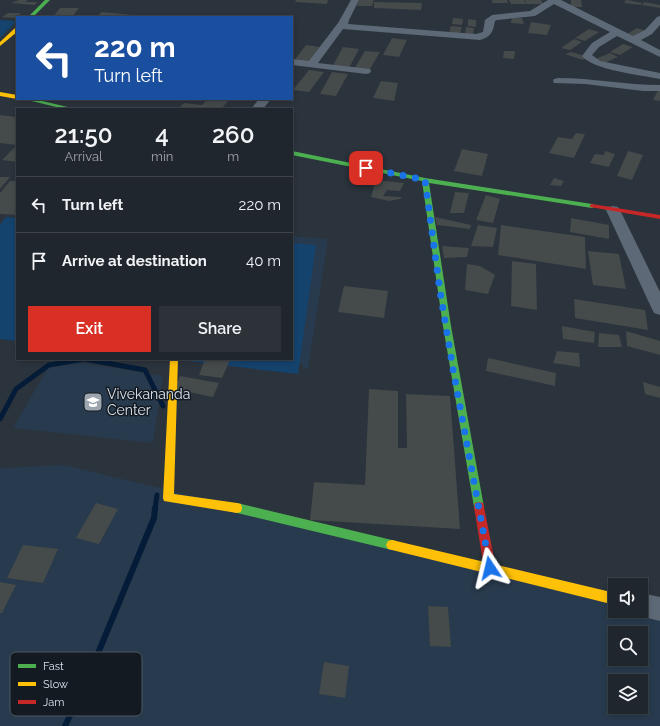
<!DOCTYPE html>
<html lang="en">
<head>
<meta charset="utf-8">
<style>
  body { margin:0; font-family:Raleway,sans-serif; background:#2d3239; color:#f1f3f6; height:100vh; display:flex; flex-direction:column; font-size:15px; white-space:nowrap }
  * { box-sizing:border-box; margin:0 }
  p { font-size:13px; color:#a2a5aa }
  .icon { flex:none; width:22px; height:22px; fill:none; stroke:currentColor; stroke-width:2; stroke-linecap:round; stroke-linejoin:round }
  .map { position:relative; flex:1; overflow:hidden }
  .panel { position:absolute; left:16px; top:108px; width:277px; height:252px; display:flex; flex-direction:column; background:#20262d; border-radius:0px; box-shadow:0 2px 6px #0003,0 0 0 1px #3d4349 }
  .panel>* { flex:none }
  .top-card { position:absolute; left:16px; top:16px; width:277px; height:84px; border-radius:0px; box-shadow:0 2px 6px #0003,0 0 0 1px #3d4349; background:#1a4fa0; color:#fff; overflow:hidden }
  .controls { position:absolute; left:608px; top:578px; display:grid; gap:8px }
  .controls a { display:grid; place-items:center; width:40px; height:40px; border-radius:0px; background:#20262d; box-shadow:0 2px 6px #0003,0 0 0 1px #3d4349; font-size:20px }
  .pin { position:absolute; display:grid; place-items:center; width:34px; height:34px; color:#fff; margin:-17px; border-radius:8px; box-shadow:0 2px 6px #0006 }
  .me { position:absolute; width:44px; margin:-22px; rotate:350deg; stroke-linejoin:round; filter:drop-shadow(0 0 3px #0008) }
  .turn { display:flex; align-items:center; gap:14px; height:84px; padding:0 12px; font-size:18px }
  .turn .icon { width:52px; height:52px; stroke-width:2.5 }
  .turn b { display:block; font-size:28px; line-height:34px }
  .eta { display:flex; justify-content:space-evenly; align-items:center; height:68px; text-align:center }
  .eta b { font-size:24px; font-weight:600; line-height:28px }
  .button { display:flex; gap:8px; margin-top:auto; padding:8px 12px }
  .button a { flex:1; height:46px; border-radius:0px; background:#d93025; color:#fff; font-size:16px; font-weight:600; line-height:46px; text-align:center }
  .button a+a { background:#2d3239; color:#f1f3f6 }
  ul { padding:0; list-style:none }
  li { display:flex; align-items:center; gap:12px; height:56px; padding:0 12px; border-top:1px solid #3d4349 }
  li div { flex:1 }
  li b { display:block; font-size:15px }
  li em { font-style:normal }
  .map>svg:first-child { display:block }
  .built { fill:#283a4d; fill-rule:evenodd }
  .green { fill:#14436e }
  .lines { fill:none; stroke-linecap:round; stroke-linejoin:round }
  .stream-far1 { stroke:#041c37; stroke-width:5 }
  .stream { stroke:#041c37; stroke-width:6 }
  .building { fill:#454a4a }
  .street { fill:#5d6977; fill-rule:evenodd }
  .fast { fill:#4caf50; fill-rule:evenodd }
  .slow { fill:#ffc107; fill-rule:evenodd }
  .jam { fill:#c62828; fill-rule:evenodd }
  .route { stroke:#1a73e8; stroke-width:7; stroke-dasharray:0 12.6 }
  .labels { text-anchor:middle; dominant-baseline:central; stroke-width:3; stroke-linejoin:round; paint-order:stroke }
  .poi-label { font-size:14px; fill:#dae3ed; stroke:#141a21; text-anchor:start }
  .key { fill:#141a21; stroke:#4f565e; stroke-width:1 }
  .key-label { font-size:11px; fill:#dae3ed }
</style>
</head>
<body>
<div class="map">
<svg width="660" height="726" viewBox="0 0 660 726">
  <rect width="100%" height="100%" fill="#2b333c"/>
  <g class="built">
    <polygon points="292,236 328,239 308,370 300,364 250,359 292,359"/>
    <polygon points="53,359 61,359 163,376 153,443 13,428"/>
    <path d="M65,465l550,133v13l45,-2v117h-660v-258zM615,633h26v26h-26zM615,681h26v26h-26z"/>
  </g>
  <g class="green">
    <polygon points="0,20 17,21 0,38"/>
    <polygon points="6,217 17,218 17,341 0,339 0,225"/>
    <polygon points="292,243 316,245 298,374 169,359 292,359"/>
  </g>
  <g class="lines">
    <g class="stream-far1">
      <polyline points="0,419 16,389 49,365 84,359 145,370 163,406"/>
      <polyline points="155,509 157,495"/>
    </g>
    <polyline class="stream" points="65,726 89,675 154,518 155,508"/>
  </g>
  <g class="building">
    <polygon points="19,0 28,0 25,2 38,2 34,5 11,3"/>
    <polygon points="296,0 328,0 327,4 295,2"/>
    <polygon points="359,0 374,0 372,6 357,6"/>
    <polygon points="492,0 507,0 508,3 492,3"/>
    <polygon points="509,0 524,0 526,4 511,4"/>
    <polygon points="525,0 541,0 543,4 526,4"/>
    <polygon points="571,0 581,0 582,7 571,7"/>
    <polygon points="626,0 627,0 642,3 641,5 624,3"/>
    <polygon points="374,2 422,3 421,10 374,8"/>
    <polygon points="644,2 660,5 660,8 642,5"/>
    <polygon points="60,8 79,8 72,17 53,17"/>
    <polygon points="102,12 142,16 142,17 96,17"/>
    <polygon points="8,13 21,13 16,18 2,17"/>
    <polygon points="512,17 522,18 524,24 511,23"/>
    <polygon points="453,18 463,19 462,25 452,24"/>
    <polygon points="468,19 476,20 476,27 468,26"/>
    <polygon points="531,22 551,25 547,35 528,33"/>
    <polygon points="451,26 462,27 460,34 449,33"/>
    <polygon points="466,27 474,28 473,35 465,34"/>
    <polygon points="637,28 646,31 636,37 627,34"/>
    <polygon points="589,29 599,32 585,41 575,38"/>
    <polygon points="392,38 407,40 399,57 383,55"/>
    <polygon points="574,39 582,42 570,50 561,48"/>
    <polygon points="623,44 633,47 620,55 610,52"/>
    <polygon points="306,45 320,47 308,64 293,62"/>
    <polygon points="343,47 359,49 349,68 332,67"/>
    <polygon points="365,51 380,52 369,71 354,69"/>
    <polygon points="504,51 515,51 514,59 503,58"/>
    <polygon points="571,52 589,57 583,60 565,54"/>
    <polygon points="610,53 618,57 602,64 593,60"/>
    <polygon points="309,70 324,72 309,92 293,90"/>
    <polygon points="332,72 348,74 336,96 320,94"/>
    <polygon points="381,81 398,83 394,101 373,98"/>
    <polygon points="658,90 660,90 660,101 653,100"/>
    <polygon points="208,99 230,99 221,109 192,109 180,107 184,103 202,105"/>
    <polygon points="0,115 17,117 17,162 2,160 17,145 0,143"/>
    <polygon points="576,133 585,134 574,158 549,153 558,137 572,139"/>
    <polygon points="462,149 488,154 482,176 454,171"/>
    <polygon points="605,151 615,154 609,167 590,163 595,154 604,155"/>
    <polygon points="628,151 643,155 632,180 617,176"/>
    <polygon points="0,177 10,177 0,189"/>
    <polygon points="554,178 564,181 561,186 550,185"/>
    <polygon points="376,180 404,183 400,191 387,190 383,196 402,197 400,199 389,201 371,197"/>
    <polygon points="10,181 17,181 17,215 0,214 0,193"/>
    <polygon points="455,192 469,193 464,213 450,213"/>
    <polygon points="486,195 500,199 493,223 476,220"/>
    <polygon points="435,217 471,225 470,229 437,225"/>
    <polygon points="571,218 609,225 609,239 570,232"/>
    <polygon points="478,225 497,228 493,247 471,246"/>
    <polygon points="501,225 585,237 586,269 498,255"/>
    <polygon points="442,246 469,248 467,257 444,258"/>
    <polygon points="588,251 619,254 626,289 593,285"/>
    <polygon points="512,261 536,264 537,310 511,306"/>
    <polygon points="467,264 480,266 495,275 488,294 465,290"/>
    <polygon points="344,286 388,291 384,318 338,312"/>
    <polygon points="574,299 645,310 648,330 575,318"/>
    <polygon points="562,326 595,332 594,343 563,339"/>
    <polygon points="626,331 660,341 660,355 627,346"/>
    <polygon points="599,333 619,335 622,347 598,347"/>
    <polygon points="557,351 579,353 580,367 553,363"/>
    <polygon points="488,358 556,373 555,386 486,371"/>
    <polygon points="205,359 230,360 222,378 199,375"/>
    <polygon points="180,376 219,383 213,397 174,389"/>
    <polygon points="643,382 660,387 660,398 645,394"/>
    <polygon points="369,389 398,391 398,448 407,448 406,394 450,396 460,529 310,520 314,482 365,485"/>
    <polygon points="96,503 118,509 99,544 76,538"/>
    <polygon points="23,545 58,549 43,583 7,578"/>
    <polygon points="0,582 16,585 2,613 0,613"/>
    <polygon points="428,606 448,607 451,647 430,646"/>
    <polygon points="324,662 349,666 345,698 319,694"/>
  </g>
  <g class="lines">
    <g class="street">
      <path d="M351,0h8l-10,20 -1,4 128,10 7,-2 2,-12 7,-5 38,-4 18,-11h13l72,36 12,-6 12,-13 3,-1v9l-8,9 -11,6 19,10v7l-43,-21 -18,11 -7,8 8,6 60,12v6c-19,-4 -67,-9 -78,-23l10,-13 18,-11 -56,-28 -19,12 -38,4 -2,1c-2,11 -4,16 -15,19l-137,-11 -25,34 52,6 1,2 -1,2 -4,1 -74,-9v-6l17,2 29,-38z"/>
      <path d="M558,78c34,0 68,7 102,7v6h-17l-58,-7 -31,-1 -1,-2 1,-2z"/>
      <polygon points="259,99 271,99 263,109 251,109"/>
      <polygon points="613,206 618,207 620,210 660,292 660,315 654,313 652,309 606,210 608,207"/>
      <polygon points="641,593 660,597 660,621 632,614 631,611 641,611"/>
    </g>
    <g class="fast">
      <polygon points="45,0 50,0 33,17 28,17"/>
      <polygon points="23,99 34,99 76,109 65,109"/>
      <polygon points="292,151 425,178 592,204 596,206 592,208 429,183 451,326 484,507 483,511 479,512 475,511 474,507 443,326 422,181 292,155"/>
      <polygon points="237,503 392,540 396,541 398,545 396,549 392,550 237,513 233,512 232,508 233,504"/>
    </g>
    <g class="slow">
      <polygon points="15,28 17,28 17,32 0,46 0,42"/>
      <polygon points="0,92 17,95 17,99 0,96"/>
      <polygon points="170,359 178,359 174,494 237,503 241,504 242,508 241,512 237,513 164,501 163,498"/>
      <polygon points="392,540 615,593 615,605 392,550 388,549 386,545 388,541"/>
    </g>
    <g class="jam">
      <polygon points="592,204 660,215 660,219 590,207 590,205"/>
      <polygon points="479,502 483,503 484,507 496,568 494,572 490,574 486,572 484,568 474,507 475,503"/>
    </g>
  </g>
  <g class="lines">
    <polyline class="route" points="366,168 425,180 440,291 453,369 490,568"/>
  </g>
  <defs>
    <g id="school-square" transform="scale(1)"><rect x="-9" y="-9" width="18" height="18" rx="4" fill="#9da5af" stroke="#141a21"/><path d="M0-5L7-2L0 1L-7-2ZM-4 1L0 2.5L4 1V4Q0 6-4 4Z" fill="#fff"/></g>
  </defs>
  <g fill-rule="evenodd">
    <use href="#school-square" x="93" y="402"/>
  </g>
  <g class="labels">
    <g class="poi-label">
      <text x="107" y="394">Vivekananda<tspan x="107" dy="16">Center</tspan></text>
    </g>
  </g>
  <rect x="10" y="652" width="132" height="64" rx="6" class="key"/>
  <rect x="18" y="664" width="18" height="4" fill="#4caf50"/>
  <rect x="18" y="682" width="18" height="4" fill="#ffc107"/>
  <rect x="18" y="700" width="18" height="4" fill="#c62828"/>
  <g class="key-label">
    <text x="43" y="670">Fast</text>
    <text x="43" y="688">Slow</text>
    <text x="43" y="706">Jam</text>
  </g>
</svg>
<div class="controls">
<a><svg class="icon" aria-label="sound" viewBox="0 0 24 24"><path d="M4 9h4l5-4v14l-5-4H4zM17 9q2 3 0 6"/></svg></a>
<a><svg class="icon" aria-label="search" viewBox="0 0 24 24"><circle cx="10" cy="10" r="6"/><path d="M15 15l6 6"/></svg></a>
<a><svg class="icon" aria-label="layers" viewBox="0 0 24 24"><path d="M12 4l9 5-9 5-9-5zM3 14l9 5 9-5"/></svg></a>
</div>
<div class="pin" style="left:366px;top:168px;background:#d93025"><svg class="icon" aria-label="arrive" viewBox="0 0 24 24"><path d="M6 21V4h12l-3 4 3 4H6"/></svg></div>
<svg class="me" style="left:490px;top:568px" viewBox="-20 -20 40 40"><path d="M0-17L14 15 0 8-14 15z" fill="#1a73e8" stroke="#fff" stroke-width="4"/></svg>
<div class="top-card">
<div class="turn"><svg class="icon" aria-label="left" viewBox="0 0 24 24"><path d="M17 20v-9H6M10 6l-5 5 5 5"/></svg><div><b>220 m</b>Turn left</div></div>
</div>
<section class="panel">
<div class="eta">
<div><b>21:50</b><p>Arrival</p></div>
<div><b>4</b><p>min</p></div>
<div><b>260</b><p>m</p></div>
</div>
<ul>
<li><svg class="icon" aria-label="left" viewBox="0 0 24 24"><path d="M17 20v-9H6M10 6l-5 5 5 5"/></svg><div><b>Turn left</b></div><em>220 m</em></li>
<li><svg class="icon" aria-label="arrive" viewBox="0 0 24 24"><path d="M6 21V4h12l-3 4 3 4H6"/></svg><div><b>Arrive at destination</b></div><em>40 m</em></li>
</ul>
<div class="button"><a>Exit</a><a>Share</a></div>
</section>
</div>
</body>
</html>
